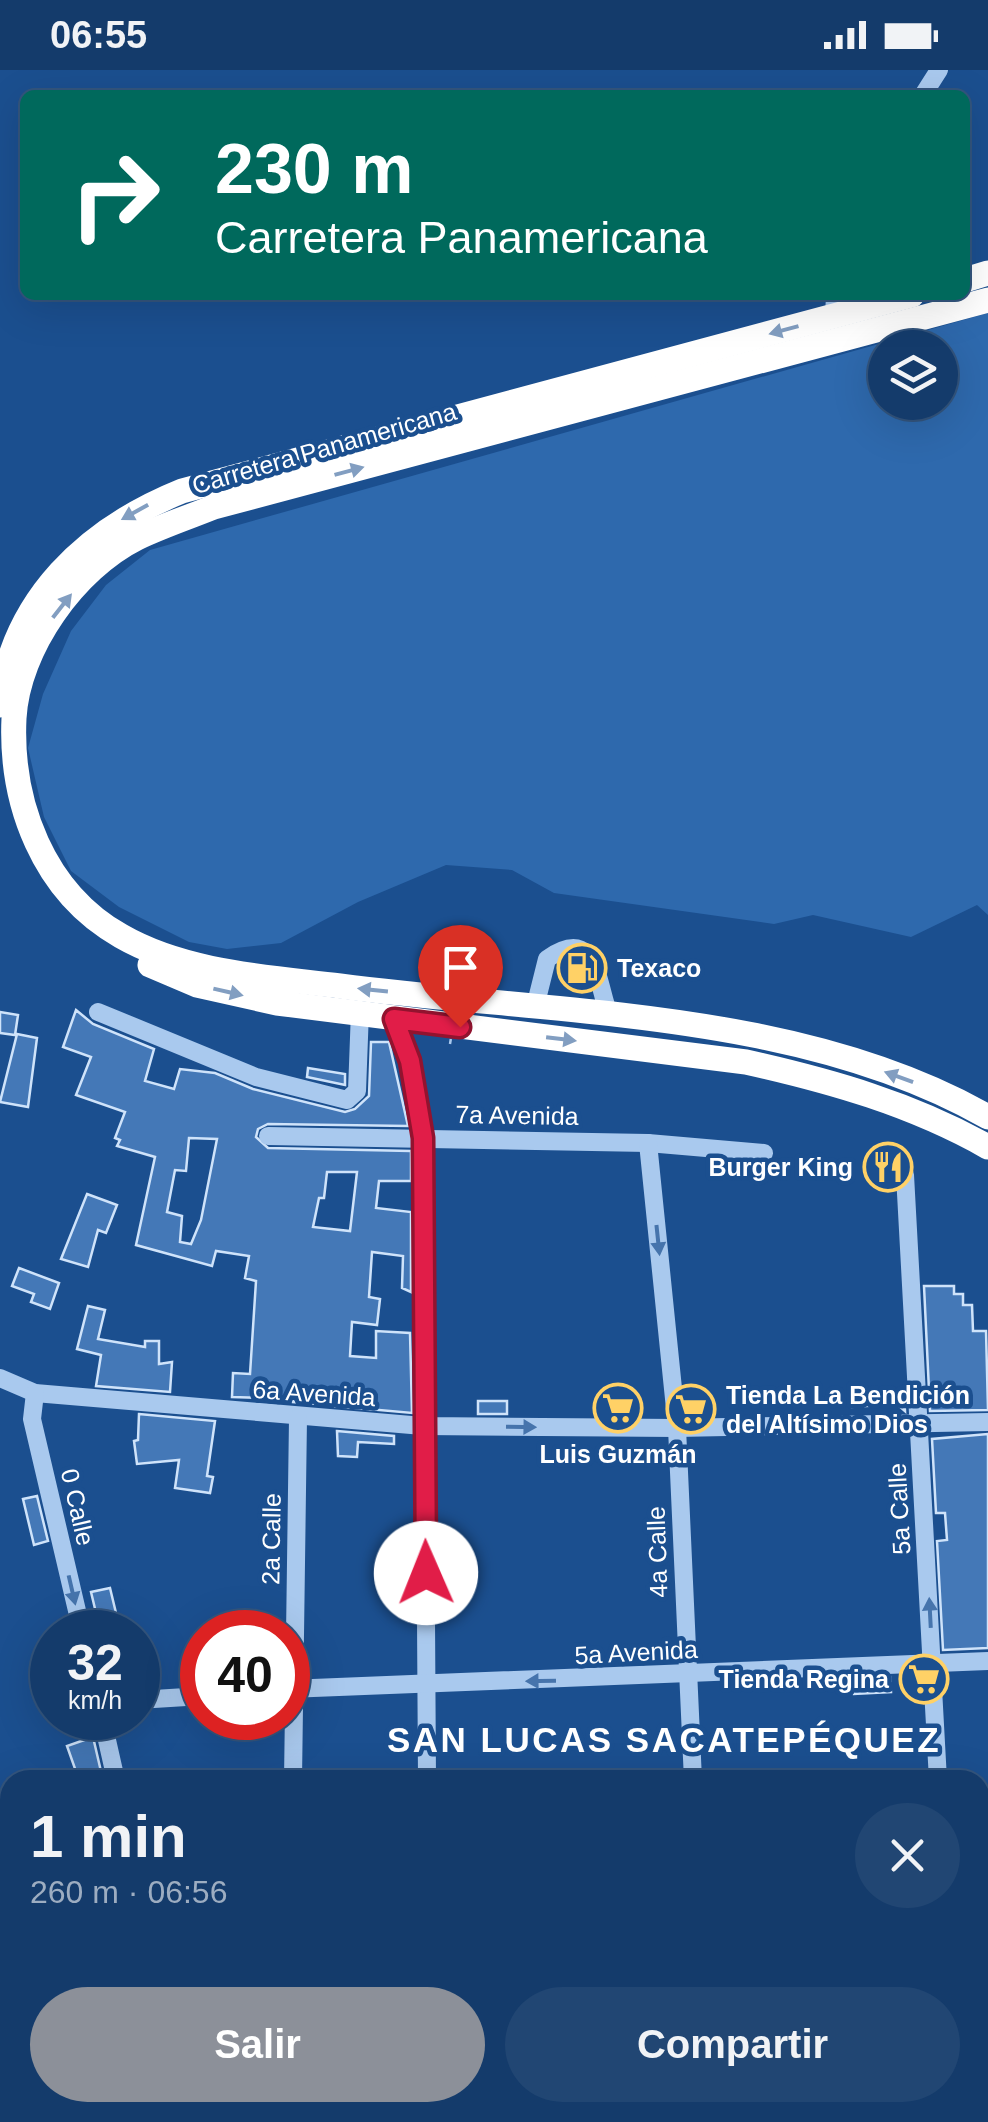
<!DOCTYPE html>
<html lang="es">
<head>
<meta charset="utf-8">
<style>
  body { margin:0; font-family:Arial,sans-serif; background:#214673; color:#f1f3f6; height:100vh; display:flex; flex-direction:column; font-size:38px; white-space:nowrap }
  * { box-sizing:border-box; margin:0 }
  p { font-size:32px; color:#9dadc1 }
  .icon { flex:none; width:55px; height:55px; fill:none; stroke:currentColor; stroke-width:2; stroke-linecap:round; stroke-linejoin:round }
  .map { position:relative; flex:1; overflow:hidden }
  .panel { position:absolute; left:0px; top:1700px; width:990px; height:352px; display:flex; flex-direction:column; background:#143b6b; border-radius:30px 30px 0 0; box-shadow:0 10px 40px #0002,0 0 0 2px #33557e }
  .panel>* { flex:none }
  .top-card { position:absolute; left:20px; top:20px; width:950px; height:210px; border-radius:15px; box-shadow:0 10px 40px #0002,0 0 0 2px #33557e; background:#00695c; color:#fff; overflow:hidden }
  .controls { position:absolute; left:868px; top:260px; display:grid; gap:20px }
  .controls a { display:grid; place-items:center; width:90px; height:90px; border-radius:50%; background:#143b6b; box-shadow:0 10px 40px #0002,0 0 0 2px #33557e; font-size:50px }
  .speed { position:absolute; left:30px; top:1540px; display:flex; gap:20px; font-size:50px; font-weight:700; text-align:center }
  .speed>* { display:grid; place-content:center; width:130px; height:130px; border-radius:50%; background:#143b6b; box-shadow:0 10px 40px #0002,0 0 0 2px #33557e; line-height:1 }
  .speed small { font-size:25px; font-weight:400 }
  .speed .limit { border:15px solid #d22; background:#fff; color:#111 }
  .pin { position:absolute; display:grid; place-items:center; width:85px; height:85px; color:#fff; margin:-102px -42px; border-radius:50% 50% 50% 0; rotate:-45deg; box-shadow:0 0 10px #0007 }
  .pin .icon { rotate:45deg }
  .me { position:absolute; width:110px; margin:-55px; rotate:359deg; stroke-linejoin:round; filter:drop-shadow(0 0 8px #0008) }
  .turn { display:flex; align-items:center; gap:35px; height:210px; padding:0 30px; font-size:45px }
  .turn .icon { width:130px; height:130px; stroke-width:2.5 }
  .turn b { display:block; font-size:70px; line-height:85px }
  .round { display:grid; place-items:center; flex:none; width:105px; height:105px; border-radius:52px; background:#214673 }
  .head { display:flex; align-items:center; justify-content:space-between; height:170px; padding:0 30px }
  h1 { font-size:60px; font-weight:700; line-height:75px }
  .cta { display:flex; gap:20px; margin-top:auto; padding:20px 30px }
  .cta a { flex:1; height:115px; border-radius:60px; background:#8c9099; color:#fff; font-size:40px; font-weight:700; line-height:115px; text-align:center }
  .cta a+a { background:#214673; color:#f1f3f6 }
  .status { display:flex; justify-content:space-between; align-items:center; height:70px; padding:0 50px; background:#143b6b; direction:ltr }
  .status svg { height:28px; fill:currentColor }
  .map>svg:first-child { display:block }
  .green { fill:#2e69ad; fill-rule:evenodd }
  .building { fill:#4478b7; stroke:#cfe3fa; stroke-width:2.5; fill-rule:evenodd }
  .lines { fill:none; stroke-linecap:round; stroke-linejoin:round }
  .minor { stroke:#a9c9ee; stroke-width:18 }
  .highway { stroke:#fff; stroke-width:25 }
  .path-bridge { stroke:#a9c9ee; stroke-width:2.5; stroke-dasharray:5 8; stroke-linecap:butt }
  .oneway { fill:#829ec1 }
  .oneway2 { fill:#4674ac }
  .route-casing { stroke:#92132f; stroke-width:25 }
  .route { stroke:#e11d48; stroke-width:18 }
  .labels { text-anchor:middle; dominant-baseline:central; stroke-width:9; stroke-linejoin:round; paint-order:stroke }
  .street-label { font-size:25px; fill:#fff; stroke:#1b4f8f }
  .poi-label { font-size:25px; font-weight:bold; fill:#fff; stroke:#1b4f8f; text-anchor:start }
  .district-label { font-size:35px; font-weight:bold; letter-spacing:2.5px; fill:#fff; stroke:#1b4f8f }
</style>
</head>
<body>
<div class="status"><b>06:55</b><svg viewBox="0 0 49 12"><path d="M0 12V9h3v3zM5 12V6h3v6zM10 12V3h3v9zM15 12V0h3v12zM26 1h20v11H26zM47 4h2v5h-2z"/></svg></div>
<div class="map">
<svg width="988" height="2052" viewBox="0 0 988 2052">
  <rect width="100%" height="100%" fill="#1b4f8f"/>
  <g class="green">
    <path d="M988,243v602l-11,-10 -66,32 -98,-22 -39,9 -220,-31 -42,-23 -66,-5 -88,37 -77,41 -54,6 -38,-7 -70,-35 -48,-36 -27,-54 -16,-69 15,-54 28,-63 35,-46 44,-35zM885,278h55v54h-55z"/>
    <polygon points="0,1796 10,1814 10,1891 0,1891"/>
  </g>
  <g class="building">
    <path d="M76,940l17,14 61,25 -9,32 29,8 6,-20 35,4 38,16 92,23 10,-3 14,-13 2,-54h18l19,84 -140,-2 -10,5 -2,8 12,11 143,3v30h-32l-3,27 35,4v80l-9,-4 1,-32 -31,-4 -3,45 11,2 -3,26 -25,-3 -2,34 26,2v-27l34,2 2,80 -77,-7 -1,-16 -16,1 -1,13 -24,-2v-3l-61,-2 1,-24 17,1 6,-93 -11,-3 4,-22 -33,-5 -4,15 -76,-21 19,-88 -38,-11 3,-6 -5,-2 10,-26 -49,-17 15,-38 -28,-10zM189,1068l28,1 -16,81 -10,24 -11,-2 2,-26 -15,-4 8,-42 11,1zM327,1102h30l-7,59 -37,-4 6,-29h5z"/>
    <polygon points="0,942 18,945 15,965 0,963"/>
    <polygon points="17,964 37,968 28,1037 0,1032"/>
    <polygon points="308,998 345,1004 345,1015 307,1007"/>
    <polygon points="87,1124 117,1135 106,1163 98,1160 88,1197 61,1189"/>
    <polygon points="19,1198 59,1213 50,1239 31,1232 34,1224 12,1216"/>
    <polygon points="924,1216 954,1216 954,1224 963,1224 963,1235 972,1235 973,1261 986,1261 988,1340 930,1341"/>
    <polygon points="88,1236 105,1240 98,1269 145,1277 145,1271 159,1271 159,1294 172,1292 170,1322 96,1316 101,1285 77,1279"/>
    <polygon points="904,1320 905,1341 897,1334 852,1337 851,1324"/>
    <polygon points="634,1326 635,1345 613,1345 612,1327"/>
    <rect x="478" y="1331" width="29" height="13"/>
    <polygon points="139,1344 215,1351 207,1406 213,1407 210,1423 175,1418 179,1390 137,1394 134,1371 138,1370"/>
    <polygon points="337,1361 394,1366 394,1374 358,1372 357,1387 338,1386"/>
    <polygon points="988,1364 988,1578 943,1580 937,1471 947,1470 945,1443 936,1443 932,1369"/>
    <polygon points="37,1426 48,1471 34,1475 23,1429"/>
    <polygon points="110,1518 116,1543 97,1547 91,1522"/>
    <polygon points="890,1607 891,1622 854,1624 853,1609"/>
    <polygon points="93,1667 103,1710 79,1710 67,1676"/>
  </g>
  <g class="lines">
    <g class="minor">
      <polyline points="923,25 939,0"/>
      <polyline points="834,247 835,225"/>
      <path d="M535,937l12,-48c51,-36 50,27 62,55"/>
      <polyline points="98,942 256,1007 347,1030 357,1021 360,941"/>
      <polyline points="394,949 410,991 423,1068 427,1710"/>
      <polyline points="268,1066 648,1073 764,1083"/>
      <polyline points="648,1073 677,1358 693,1710"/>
      <polyline points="905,1105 938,1710"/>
      <polyline points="0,1308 35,1323 423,1356 677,1358 988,1352"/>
      <polyline points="35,1323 32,1349 82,1562"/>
      <polyline points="288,1619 988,1591"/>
      <polyline points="138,1630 202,1626"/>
      <polyline points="102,1648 116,1710"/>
      <polyline points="293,1710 298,1348"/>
      <polyline points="980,1824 988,1823"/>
      <polyline points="0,1907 10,1906"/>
      <polyline points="262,2042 272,2052"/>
      <polyline points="719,2042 720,2052"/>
      <polyline points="955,2042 956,2052"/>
      <polyline points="426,2052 426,2042"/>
    </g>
    <g class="highway">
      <polyline points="965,210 988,203"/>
      <path d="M988,230l-774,207c-25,10 -52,19 -77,31 -62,31 -119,110 -123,180 -4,85 29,174 107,218 64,37 147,41 219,50 211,28 459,23 648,131"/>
      <path d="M0,635c12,-106 88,-176 182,-214l730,-196"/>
      <path d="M150,895l47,20 80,18 469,59c85,19 166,42 242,85"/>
    </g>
    <polyline class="path-bridge" points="450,974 461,908"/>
  </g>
  <defs><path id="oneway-solid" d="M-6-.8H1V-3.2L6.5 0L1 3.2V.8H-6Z" transform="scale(2.5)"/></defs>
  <g class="oneway">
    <use href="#oneway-solid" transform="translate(784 260) rotate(165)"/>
    <use href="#oneway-solid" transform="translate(349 401) rotate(-15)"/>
    <use href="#oneway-solid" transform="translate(135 442) rotate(151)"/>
    <use href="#oneway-solid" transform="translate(62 536) rotate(-52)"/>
    <use href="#oneway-solid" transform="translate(373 920) rotate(-174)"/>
    <use href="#oneway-solid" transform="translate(228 922) rotate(13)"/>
    <use href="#oneway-solid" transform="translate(561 969) rotate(7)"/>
    <use href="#oneway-solid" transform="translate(899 1007) rotate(-160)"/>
  </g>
  <g class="oneway2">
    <use href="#oneway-solid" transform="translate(658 1170) rotate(84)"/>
    <use href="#oneway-solid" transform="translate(521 1357) rotate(1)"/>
    <use href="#oneway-solid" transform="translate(72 1520) rotate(77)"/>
    <use href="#oneway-solid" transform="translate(930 1543) rotate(-93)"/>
    <use href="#oneway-solid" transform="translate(541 1611) rotate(179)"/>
  </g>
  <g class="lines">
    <g class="route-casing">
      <polyline id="route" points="426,1503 423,1068 410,991 394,949 460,957"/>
    </g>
    <use href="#route" class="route"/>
  </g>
  <defs>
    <g id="fuel-ring" transform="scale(2.5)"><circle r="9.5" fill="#1b4f8f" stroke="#ffd166" stroke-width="1.5"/><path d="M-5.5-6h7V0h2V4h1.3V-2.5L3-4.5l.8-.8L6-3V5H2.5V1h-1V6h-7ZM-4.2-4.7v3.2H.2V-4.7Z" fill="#ffd166"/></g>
    <g id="restaurant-ring" transform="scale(2.5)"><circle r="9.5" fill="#1b4f8f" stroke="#ffd166" stroke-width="1.5"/><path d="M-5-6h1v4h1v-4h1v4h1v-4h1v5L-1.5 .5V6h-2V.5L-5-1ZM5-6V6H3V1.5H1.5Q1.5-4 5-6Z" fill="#ffd166"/></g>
    <g id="supermarket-ring" transform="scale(2.5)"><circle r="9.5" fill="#1b4f8f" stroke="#ffd166" stroke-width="1.5"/><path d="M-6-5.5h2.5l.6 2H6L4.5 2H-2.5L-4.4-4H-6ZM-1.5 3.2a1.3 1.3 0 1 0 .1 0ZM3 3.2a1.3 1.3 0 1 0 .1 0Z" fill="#ffd166"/></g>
  </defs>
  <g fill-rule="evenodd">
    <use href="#fuel-ring" x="582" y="898"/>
    <use href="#restaurant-ring" x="888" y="1097"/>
    <use href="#supermarket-ring" x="618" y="1338"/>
    <use href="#supermarket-ring" x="691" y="1339"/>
    <use href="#supermarket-ring" x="924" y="1609"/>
  </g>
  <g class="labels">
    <g class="street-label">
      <text transform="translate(324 378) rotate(-16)">Carretera Panamericana</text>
      <text transform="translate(517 1045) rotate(1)">7a Avenida</text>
      <text transform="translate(314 1323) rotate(4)">6a Avenida</text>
      <text transform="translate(78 1437) rotate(77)">0 Calle</text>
      <text transform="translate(899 1439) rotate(-93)">5a Calle</text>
      <text transform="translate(271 1469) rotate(-89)">2a Calle</text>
      <text transform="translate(657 1482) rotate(-92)">4a Calle</text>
      <text transform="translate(636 1582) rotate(-3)">5a Avenida</text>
    </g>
    <g class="poi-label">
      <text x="617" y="898">Texaco</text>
      <text x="853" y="1097" text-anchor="end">Burger King</text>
      <text x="726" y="1325">Tienda La Bendición<tspan x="726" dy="29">del Altísimo Dios</tspan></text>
      <text x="618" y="1384" text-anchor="middle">Luis Guzmán</text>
      <text x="889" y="1609" text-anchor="end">Tienda Regina</text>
    </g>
    <g class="district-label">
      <text x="664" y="1669">SAN LUCAS SACATEPÉQUEZ</text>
    </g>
  </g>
</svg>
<div class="controls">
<a><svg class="icon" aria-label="layers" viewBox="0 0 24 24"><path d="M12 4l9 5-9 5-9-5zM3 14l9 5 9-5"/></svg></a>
</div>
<div class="speed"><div>32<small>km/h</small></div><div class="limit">40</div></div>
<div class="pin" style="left:460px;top:957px;background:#d93025"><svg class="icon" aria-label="arrive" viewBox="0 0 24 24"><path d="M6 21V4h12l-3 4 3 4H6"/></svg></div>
<svg class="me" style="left:426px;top:1503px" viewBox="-20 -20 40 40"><circle r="19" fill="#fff"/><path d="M0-13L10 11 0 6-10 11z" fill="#e11d48"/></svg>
<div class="top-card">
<div class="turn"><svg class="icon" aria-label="right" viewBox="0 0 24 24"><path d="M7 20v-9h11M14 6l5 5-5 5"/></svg><div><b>230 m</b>Carretera Panamericana</div></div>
</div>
<section class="panel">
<div class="head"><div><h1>1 min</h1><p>260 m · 06:56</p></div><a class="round"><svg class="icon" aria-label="close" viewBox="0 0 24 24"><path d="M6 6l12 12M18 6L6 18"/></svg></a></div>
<div class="cta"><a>Salir</a><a>Compartir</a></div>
</section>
</div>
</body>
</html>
